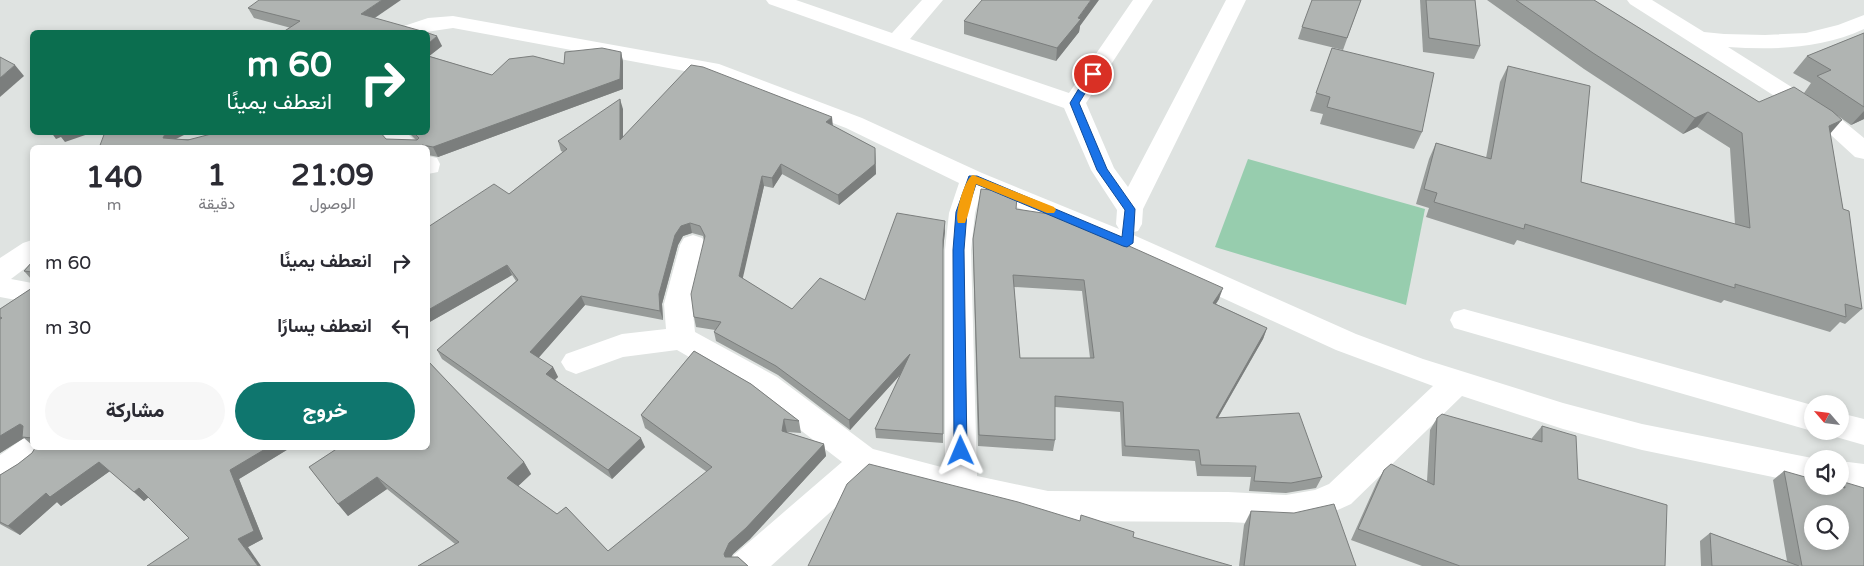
<!DOCTYPE html>
<html lang="ar">
<head>
<meta charset="utf-8">
<style>
  body { margin:0; font-family:"Varela Round",Vazirmatn,sans-serif; background:#f7f7f7; color:#2b2b33; direction:rtl; height:100vh; display:flex; flex-direction:column; font-size:19px; white-space:nowrap }
  * { box-sizing:border-box; margin:0 }
  p { font-size:16px; color:#7c7c81 }
  .icon { flex:none; width:28px; height:28px; fill:none; stroke:currentColor; stroke-width:2; stroke-linecap:round; stroke-linejoin:round }
  .map { position:relative; flex:1; overflow:hidden; direction:ltr }
  .sheet { position:absolute; left:30px; top:145px; width:400px; height:305px; display:flex; flex-direction:column; background:#fff; border-radius:8px; box-shadow:0 2px 8px #0003; direction:rtl }
  .sheet>* { flex:none }
  .guide { position:absolute; left:30px; top:30px; width:400px; height:105px; border-radius:8px; box-shadow:0 2px 8px #0003; direction:rtl; background:#0b6e4f; color:#fff; overflow:hidden }
  .needle { width:32px; rotate:298deg }
  .tools { position:absolute; left:1804px; top:395px; display:grid; gap:10px }
  .tools a { display:grid; place-items:center; width:45px; height:45px; border-radius:50%; background:#fff; box-shadow:0 2px 8px #0003; font-size:25px }
  .pin { position:absolute; display:grid; place-items:center; width:42px; height:42px; color:#fff; margin:-21px; border:2px solid #fff; border-radius:50%; box-shadow:0 1px 5px #0007 }
  .me { position:absolute; width:55px; margin:-28px; rotate:359deg; stroke-linejoin:round; filter:drop-shadow(0 0 4px #0008) }
  .turn { display:flex; align-items:center; gap:18px; height:105px; padding:0 15px; font-size:22px }
  .turn .icon { width:65px; height:65px; stroke-width:2.5 }
  .turn b { display:block; font-size:35px; line-height:42px }
  .eta { display:flex; justify-content:space-evenly; align-items:center; height:85px; text-align:center }
  .eta b { font-size:30px; font-weight:800; line-height:35px }
  .action { display:flex; gap:10px; margin-top:auto; padding:10px 15px }
  .action a { flex:1; height:58px; border-radius:30px; background:#0f766e; color:#fff; font-size:20px; font-weight:800; line-height:58px; text-align:center }
  .action a+a { background:#f7f7f7; color:#2b2b33 }
  ul { padding:0; list-style:none }
  li { display:flex; align-items:center; gap:15px; height:65px; padding:0 15px }
  li div { flex:1 }
  li b { display:block; font-size:19px }
  li em { font-style:normal }
  .map>svg:first-child { display:block }
  .green { fill:#97cdae }
  .lines { fill:none; stroke-linecap:round; stroke-linejoin:round }
  .street { fill:#fff; fill-rule:evenodd }
  .wall { fill:#979b99; fill-rule:evenodd }
  .shaded-wall { fill:#7b7e7d }
  .building { fill:#b0b4b2; stroke:#7b7e7d; fill-rule:evenodd }
  .route { fill:#1a73e8; stroke:#114b97 }
  .slow { fill:#f59e0b }
</style>
</head>
<body>
<div class="map">
<svg width="1864" height="566" viewBox="0 0 1864 566">
  <rect width="100%" height="100%" fill="#dfe3e1"/>
  <polygon class="green" points="1248,159 1425,209 1406,305 1215,247"/>
  <g class="lines">
    <g class="street">
      <path d="M766,0h30l96,33 30,-33h21l-33,39 159,54 64,-93h20l-67,103 28,65 14,19 98,-187h20l-103,209 -1,15 -4,7 -9,2 227,101 67,25 140,44 79,21 175,35h-5v26l-170,-35 -79,-21 -101,-33 -111,108 -33,15 -32,6 -58,-3 -180,-1 -87,-20 -62,-19 -29,-6 -99,90h-42l5,-11 108,-93 -87,-67 -78,-45 -54,7 -47,17 -10,-4 -5,-8 5,-8 56,-20 44,-5 -2,-25 16,-59 4,-7 9,-3 9,3 4,7 -14,59 3,28 82,45 96,72 72,19v-218l4,-37 10,-30 -113,-55 -140,-53 -253,-47 -27,4h-27l2,-5 27,-9 25,-2 266,48 143,54 120,55 137,56 -3,-5 1,-14 -26,-40 -27,-62 -295,-104zM981,192l137,58 218,100 97,36 -104,98 -14,6 -29,5 -58,-3 -180,-1 -71,-15 -6,-226 4,-37z"/>
      <path d="M1627,0h25l52,32 20,2 41,1 41,-2 32,-8 26,-10v14c-43,20 -90,21 -136,18l108,68 28,23v21l-9,-2 -35,-32 -190,-121z"/>
      <polygon points="377,132 406,132 422,148 393,148"/>
      <polygon points="428,156 437,158 440,164 438,172 428,174"/>
      <polygon points="32,240 32,263 11,279 32,283 32,303 0,297 0,258 23,243"/>
      <polygon points="1464,309 1812,405 1812,431 1454,328 1450,320 1454,312"/>
      <polygon points="1840,413 1864,419 1864,445 1829,435 1827,431 1840,431"/>
      <path d="M32,435v13h18c-6,17 -33,33 -50,39v-32l24,-17z"/>
      <polygon points="1840,461 1864,464 1864,492 1832,486 1840,486"/>
    </g>
  </g>
  <g class="wall">
    <polygon points="1361,0 1343,50 1298,39 1302,27"/>
    <polygon points="1420,0 1475,0 1480,46 1474,59 1423,52"/>
    <polygon points="1487,0 1594,0 1759,102 1814,100 1804,93 1811,83 1793,73 1807,56 1864,33 1864,119 1851,125 1838,116 1830,133 1843,209 1862,309 1845,324 1840,322 1830,332 1724,300 1721,303 1517,240 1514,245 1426,217 1429,208 1416,204 1429,159 1436,143 1486,158 1500,82 1508,66 1581,182 1735,224 1730,148 1697,127 1683,134 1584,69"/>
    <polygon points="248,8 375,18 291,28 254,18"/>
    <polygon points="964,21 1080,26 1079,32 1056,61 964,34"/>
    <polygon points="428,33 442,46 429,56 492,75 564,64 621,52 623,62 623,89 438,157 428,155 428,148 99,148 176,139 416,140 408,132 428,132"/>
    <polygon points="1332,48 1422,132 1414,149 1320,124 1323,114 1310,111"/>
    <polygon points="623,109 623,137 833,126 875,148 876,174 839,205 782,174 773,188 764,186 742,278 792,309 865,300 945,231 943,249 943,443 876,438 875,429 901,374 850,430 778,375 716,341 714,332 715,330 696,327 694,317 704,240 703,236 692,233 683,236 678,245 662,304 663,320 585,305 538,358 553,367 558,377 555,380 645,447 612,479 442,359 437,350 516,281 512,275 428,323 509,194 563,152 561,151 558,141"/>
    <path d="M973,239l246,60 -3,5 51,24 -4,11 -45,79 104,59 -6,11 -30,5 -37,-2 2,-14 -54,-1 -2,-15 -73,-5 -2,-44 -65,-5v33l-2,11 -75,-5 -5,-196zM1014,287l68,4 8,67h-70z"/>
    <polygon points="32,262 32,280 24,271"/>
    <polygon points="32,288 32,445 24,438 0,453 0,309"/>
    <polygon points="694,351 751,384 799,421 801,433 787,432 786,432 824,444 826,456 750,539 733,554 731,557 738,557 748,566 418,566 455,544 387,489 348,516 338,504 309,467 338,448 428,448 428,361 524,462 531,474 518,486 557,514 566,507 608,551 707,472 645,428 641,415"/>
    <polygon points="1437,418 1532,439 1532,438 1542,426 1578,479 1665,566 1422,566 1351,540 1377,482 1384,470 1427,481 1430,430"/>
    <polygon points="35,448 290,448 239,479 263,539 248,547 189,538 148,497 144,501 110,471 61,506 57,502 20,535 0,524 0,475 18,464 32,453"/>
    <polygon points="1784,471 1812,486 1840,486 1844,482 1864,566 1701,566 1700,541 1710,533 1787,561 1773,480"/>
    <polygon points="1251,511 1356,566 1239,566 1244,525"/>
  </g>
  <g class="shaded-wall">
    <polygon points="382,0 401,0 366,24 361,14"/>
    <polygon points="1091,0 1099,0 1080,26 1079,32 1056,61 1057,48 1078,18"/>
    <polygon points="437,36 442,46 428,57 428,44"/>
    <polygon points="621,52 623,62 623,89 438,157 433,147"/>
    <polygon points="15,65 24,76 0,97 0,78"/>
    <polygon points="620,99 623,109 623,150 620,140"/>
    <polygon points="1864,111 1864,119 1851,125"/>
    <polygon points="1708,112 1697,127 1683,134 1695,118"/>
    <polygon points="832,117 833,127 826,122"/>
    <polygon points="1842,120 1829,135 1829,126"/>
    <polygon points="51,132 94,132 65,142 61,137 56,139"/>
    <polygon points="166,132 190,132 174,140 163,138"/>
    <polygon points="875,148 876,174 839,205 838,195"/>
    <polygon points="781,164 782,174 773,188 772,178"/>
    <polygon points="762,176 764,186 741,286 739,276"/>
    <polygon points="945,221 945,231 943,250 943,240"/>
    <polygon points="690,223 692,233 683,236 678,245 662,304 663,320 660,311 659,294 675,235 681,226"/>
    <polygon points="507,265 512,275 428,323 428,310"/>
    <polygon points="1223,288 1219,299 1209,314 1213,303"/>
    <polygon points="581,296 585,305 535,362 530,352"/>
    <polygon points="1267,328 1263,339 1212,428 1216,418"/>
    <polygon points="910,354 910,364 850,430 849,420"/>
    <polygon points="553,367 558,377 551,383 546,374"/>
    <polygon points="784,419 787,432 784,443 782,431"/>
    <polygon points="20,424 31,433 22,437 24,438 0,453 0,436"/>
    <polygon points="641,438 645,447 612,479 608,470"/>
    <polygon points="824,444 826,456 750,539 733,554 727,565 724,554 729,543"/>
    <polygon points="267,448 290,448 239,479 263,539 248,547 261,566 258,566 238,539 230,470"/>
    <polygon points="99,462 110,471 61,506 57,502 20,535 8,526 46,493"/>
    <polygon points="524,462 531,474 514,490 507,478"/>
    <polygon points="377,477 387,489 348,516 338,504"/>
    <polygon points="139,488 149,497 144,501 134,492"/>
  </g>
  <g class="building">
    <polygon points="259,0 382,0 361,14 425,32 283,32 300,21 248,8"/>
    <polygon points="982,0 1091,0 1078,18 1081,19 1057,48 964,21"/>
    <polygon points="1312,0 1361,0 1347,38 1302,27"/>
    <polygon points="1426,0 1475,0 1480,46 1429,38"/>
    <polygon points="1516,0 1594,0 1759,102 1794,87 1832,111 1842,120 1829,126 1843,209 1849,211 1862,309 1845,304 1846,317 1735,284 1735,288 1525,224 1524,229 1434,202 1437,193 1424,189 1436,143 1491,159 1508,66 1590,86 1581,182 1750,228 1742,133 1708,112 1695,118 1593,53"/>
    <polygon points="428,33 437,36 428,44"/>
    <polygon points="1864,33 1864,107 1817,76 1831,70 1807,56"/>
    <polygon points="602,48 621,52 620,79 433,147 422,145 422,148 147,148 148,146 136,148 99,148 105,132 166,132 163,138 188,140 211,134 213,132 380,132 386,139 417,140 419,138 413,132 428,132 428,56 492,75 509,59 533,56 564,64 565,52"/>
    <polygon points="1332,48 1434,73 1422,132 1327,107 1330,97 1316,93"/>
    <polygon points="0,57 15,65 0,78"/>
    <polygon points="691,65 703,67 832,117 826,122 875,148 875,164 838,195 781,164 772,178 762,176 739,276 792,309 820,278 865,300 897,213 945,221 943,240 943,434 875,429 910,354 849,420 776,366 714,332 721,322 694,317 691,294 705,236 700,226 690,223 681,226 675,235 659,294 660,311 581,296 530,352 553,367 546,374 641,438 608,470 437,350 518,280 507,265 428,310 428,227 494,184 509,194 567,149 558,141 620,99 620,140"/>
    <path d="M981,189l21,2 15,6 -1,12 46,7 161,72 -10,15 54,25 -51,90 83,-5 23,64 -31,6 -37,-2 2,-15 -55,-1 -2,-15 -74,-4 -2,-44 -68,-6v44l-76,-5 -6,-196zM1013,275l71,5 10,78h-74z"/>
    <polygon points="32,262 32,272 24,271"/>
    <polygon points="32,288 32,438 22,437 23,426 20,424 0,436 0,319 2,318 0,317 0,309"/>
    <polygon points="694,351 751,384 799,421 784,419 782,431 824,444 746,528 729,543 724,554 725,557 738,557 748,566 418,566 459,542 377,477 338,504 309,467 338,448 428,448 428,361 524,462 507,478 557,514 566,507 608,551 712,467 641,415"/>
    <polygon points="1442,414 1542,442 1542,426 1576,436 1578,479 1667,505 1665,566 1460,566 1358,529 1384,470 1391,464 1434,485 1437,418"/>
    <polygon points="35,448 267,448 230,470 254,531 238,539 258,566 147,566 189,538 139,488 134,492 99,462 50,497 46,493 8,526 0,522 0,475 18,464 32,453"/>
    <polygon points="869,464 1018,502 1080,521 1081,515 1134,532 1133,537 1232,566 808,566 847,484"/>
    <path d="M1784,471l28,8v7h26l7,2 -1,-6 20,6v78h-62zM1812,514h28v27h-28z"/>
    <polygon points="1334,504 1356,566 1244,566 1251,511 1294,513"/>
    <polygon points="1710,533 1799,566 1712,566"/>
  </g>
  <polygon class="route" points="1089,72 1097,74 1079,103 1107,169 1135,209 1133,243 1127,247 1123,246 976,184 967,212 964,250 967,451 965,455 956,455 954,451 953,250 956,212 969,176 977,176 1122,237 1125,210 1097,170 1070,103"/>
  <path class="slow" d="M973,175l81,32 2,3 -2,3h-7l-71,-29c-4,13 -6,27 -11,39h-7c-4,-9 7,-45 15,-48z"/>
</svg>
<div class="tools">
<a><svg class="needle" viewBox="-14 -14 28 28"><path d="M0-13l5 13h-10z" fill="#e53935"/><path d="M0 13l5-13h-10z" fill="#7c7c81"/></svg></a>
<a><svg class="icon" aria-label="sound" viewBox="0 0 24 24"><path d="M4 9h4l5-4v14l-5-4H4zM17 9q2 3 0 6"/></svg></a>
<a><svg class="icon" aria-label="search" viewBox="0 0 24 24"><circle cx="10" cy="10" r="6"/><path d="M15 15l6 6"/></svg></a>
</div>
<div class="pin" style="left:1093px;top:74px;background:#d93025"><svg class="icon" aria-label="arrive" viewBox="0 0 24 24"><path d="M6 21V4h12l-3 4 3 4H6"/></svg></div>
<svg class="me" style="left:961px;top:451px" viewBox="-20 -20 40 40"><path d="M0-17L14 15 0 8-14 15z" fill="#1a73e8" stroke="#fff" stroke-width="4"/></svg>
<div class="guide">
<div class="turn"><svg class="icon" aria-label="right" viewBox="0 0 24 24"><path d="M7 20v-9h11M14 6l5 5-5 5"/></svg><div><b>60 m</b>انعطف يمينًا</div></div>
</div>
<section class="sheet">
<div class="eta">
<div><b>21:09</b><p>الوصول</p></div>
<div><b>1</b><p>دقيقة</p></div>
<div><b>140</b><p>m</p></div>
</div>
<ul>
<li><svg class="icon" aria-label="right" viewBox="0 0 24 24"><path d="M7 20v-9h11M14 6l5 5-5 5"/></svg><div><b>انعطف يمينًا</b></div><em>60 m</em></li>
<li><svg class="icon" aria-label="left" viewBox="0 0 24 24"><path d="M17 20v-9H6M10 6l-5 5 5 5"/></svg><div><b>انعطف يسارًا</b></div><em>30 m</em></li>
</ul>
<div class="action"><a>خروج</a><a>مشاركة</a></div>
</section>
</div>
</body>
</html>
